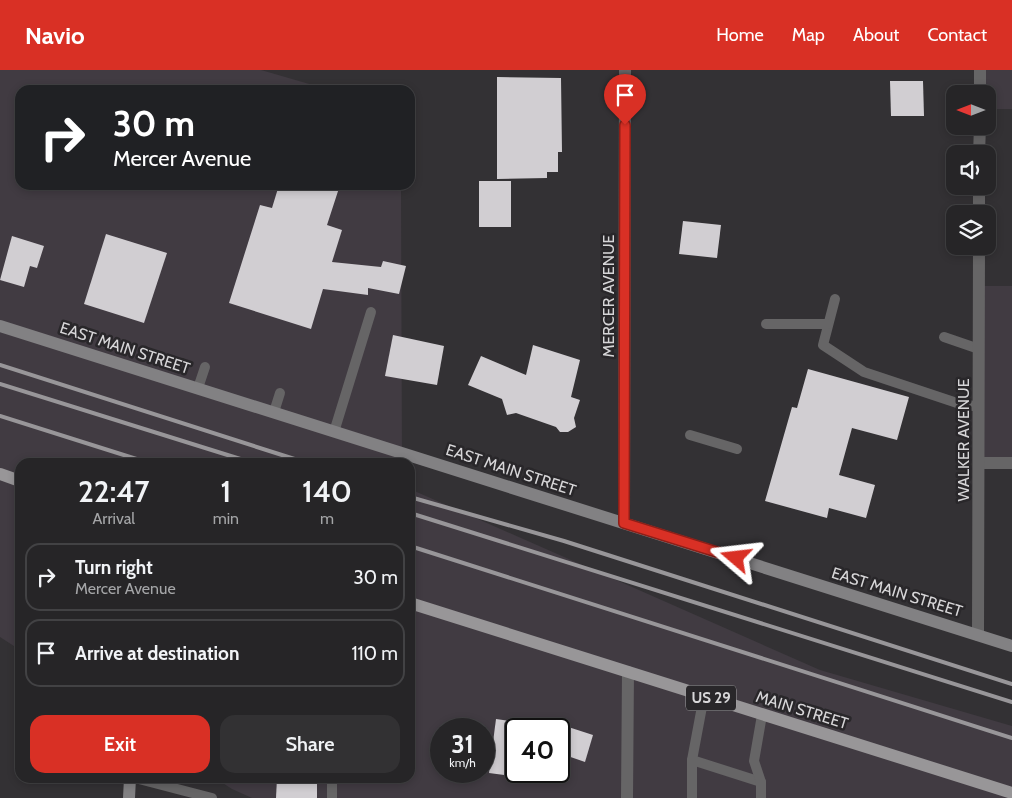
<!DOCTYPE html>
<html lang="en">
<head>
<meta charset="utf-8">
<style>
  body { margin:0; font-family:Cabin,sans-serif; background:#323133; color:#f1f3f6; height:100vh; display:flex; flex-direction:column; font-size:19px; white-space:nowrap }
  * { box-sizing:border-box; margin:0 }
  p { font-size:16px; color:#a4a5a7 }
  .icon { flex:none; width:28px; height:28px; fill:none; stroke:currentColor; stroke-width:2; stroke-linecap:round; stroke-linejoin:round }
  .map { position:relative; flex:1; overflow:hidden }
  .details { position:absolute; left:15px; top:388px; width:400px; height:325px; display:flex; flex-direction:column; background:#262527; border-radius:15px; box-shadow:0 2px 8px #0003,0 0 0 1px #424244 }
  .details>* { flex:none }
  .banner { position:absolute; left:15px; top:15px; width:400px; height:105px; border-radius:15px; box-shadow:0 2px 8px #0003,0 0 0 1px #424244; background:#202124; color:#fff; overflow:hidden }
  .needle { width:32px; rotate:270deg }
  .buttons { position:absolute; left:946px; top:15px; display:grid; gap:10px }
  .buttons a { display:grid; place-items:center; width:50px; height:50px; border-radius:10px; background:#262527; box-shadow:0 2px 8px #0003,0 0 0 1px #424244; font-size:25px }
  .speed { position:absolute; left:430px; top:648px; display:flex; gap:10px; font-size:25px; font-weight:700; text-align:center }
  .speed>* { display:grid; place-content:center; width:65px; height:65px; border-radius:50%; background:#262527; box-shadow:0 2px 8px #0003,0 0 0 1px #424244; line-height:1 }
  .speed small { font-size:12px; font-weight:400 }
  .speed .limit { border:2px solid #111; border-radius:8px; background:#fff; color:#111 }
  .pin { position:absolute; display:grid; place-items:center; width:42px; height:42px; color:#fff; margin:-51px -21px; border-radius:50% 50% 50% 0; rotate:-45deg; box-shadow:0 0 5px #0007 }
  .pin .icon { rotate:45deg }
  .me { position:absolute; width:55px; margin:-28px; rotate:287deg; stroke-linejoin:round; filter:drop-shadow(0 0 4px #0008) }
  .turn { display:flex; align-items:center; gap:18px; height:105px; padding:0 15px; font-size:22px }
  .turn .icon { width:65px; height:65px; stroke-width:2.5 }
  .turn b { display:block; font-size:35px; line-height:42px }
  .eta { display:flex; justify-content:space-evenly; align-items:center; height:85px; text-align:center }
  .eta b { font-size:30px; font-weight:600; line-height:35px }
  .action { display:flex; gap:10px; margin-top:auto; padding:10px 15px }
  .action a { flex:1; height:58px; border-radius:15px; background:#d93025; color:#fff; font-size:20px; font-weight:600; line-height:58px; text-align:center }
  .action a+a { background:#323133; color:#f1f3f6 }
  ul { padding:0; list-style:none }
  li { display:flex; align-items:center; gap:15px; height:68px; margin:0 10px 8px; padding:0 5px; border:2px solid #424244; border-radius:15px }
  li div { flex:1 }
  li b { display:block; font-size:19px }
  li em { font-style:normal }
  header { display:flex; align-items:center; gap:30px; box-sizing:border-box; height:70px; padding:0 25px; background:#d93025; color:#fff }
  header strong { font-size:24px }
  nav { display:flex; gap:28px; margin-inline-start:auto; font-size:18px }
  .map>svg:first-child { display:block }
  .built { fill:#413b42; fill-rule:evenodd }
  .building { fill:#d1ced2 }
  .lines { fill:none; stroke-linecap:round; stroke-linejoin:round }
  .lane { stroke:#666566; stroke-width:10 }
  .street { stroke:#666566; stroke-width:12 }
  .secondary { stroke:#828183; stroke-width:12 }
  .primary { stroke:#989698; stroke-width:12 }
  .rail { stroke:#989699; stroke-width:4 }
  .route-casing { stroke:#8d1f18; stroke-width:12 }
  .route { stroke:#d93025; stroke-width:9 }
  .labels { text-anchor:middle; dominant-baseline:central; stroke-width:5; stroke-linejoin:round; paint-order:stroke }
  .shield { fill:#29272a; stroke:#a3a2a4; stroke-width:1 }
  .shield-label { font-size:15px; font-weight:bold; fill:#d7d6d8 }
  .street-label { font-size:16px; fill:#d7d6d8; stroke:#29272a }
</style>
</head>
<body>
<header>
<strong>Navio</strong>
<nav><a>Home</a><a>Map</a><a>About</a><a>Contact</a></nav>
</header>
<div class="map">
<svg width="1012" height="728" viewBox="0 0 1012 728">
  <rect width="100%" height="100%" fill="#333134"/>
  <g class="built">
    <polygon points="0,0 261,0 330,20 20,20 20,115 401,115 402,392 20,392 20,580 0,567"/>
    <polygon points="980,0 1012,0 1012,39 988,39 988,24 979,24"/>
    <rect x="979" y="216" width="33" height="177"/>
    <path d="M410,419l410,181 192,56v72h-760l-20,-9 -17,-11h195zM441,659h43v42h-43zM516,659h43v42h-43z"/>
  </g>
  <g class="building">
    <polygon points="497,7 561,8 562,82 558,82 558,102 547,102 547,108 497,109"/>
    <polygon points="890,11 923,11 924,46 891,46"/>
    <rect x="479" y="111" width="32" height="46"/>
    <polygon points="279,115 340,115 327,155 342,160 332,192 381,197 383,191 406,196 399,224 368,218 368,225 323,219 311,259 229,233 260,135 272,138"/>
    <polygon points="683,151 721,155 717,188 679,184"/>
    <polygon points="106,164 167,183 144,253 84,234"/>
    <polygon points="12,166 44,176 37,198 30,196 24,217 0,210"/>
    <polygon points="393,265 444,276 437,315 385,306"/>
    <polygon points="533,275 580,290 571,327 580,330 574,348 576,357 568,362 560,362 556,357 516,343 507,345 502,329 468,315 481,286 526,305"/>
    <polygon points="808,299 909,327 897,370 852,358 839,405 875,415 866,448 829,438 827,448 765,431 792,337 797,338"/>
    <polygon points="496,649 516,652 516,679 513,706 489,703"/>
    <polygon points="559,654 593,665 585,692 559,683"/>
    <polygon points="277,708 317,708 317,728 276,728"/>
  </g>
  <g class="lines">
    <g class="lane">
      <polyline points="835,229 823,275 864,302 957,333 979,337"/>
      <polyline points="766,254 828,254"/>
      <polyline points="944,267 979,279"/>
      <polyline points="198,318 205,297"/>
      <polyline points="274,342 280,323"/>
      <polyline points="334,362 371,242"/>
      <polyline points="690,365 737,379"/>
      <polyline points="692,690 761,712"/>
      <polyline points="135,708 212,728"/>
      <polyline points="332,728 332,708"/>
      <polyline points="692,728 692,690 704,626"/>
      <polyline points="761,728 761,712 754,691 762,645"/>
    </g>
    <g class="street">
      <polyline points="980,24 980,0"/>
      <polyline points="979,84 980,56"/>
      <polyline points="979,144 979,116"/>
      <polyline points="979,393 1012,393"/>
      <polyline points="624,453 625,0"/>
      <polyline points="978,565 979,176"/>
      <polyline points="627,728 628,602"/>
    </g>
    <g class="secondary">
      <polyline points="0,256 1012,576"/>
      <polyline points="129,728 130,708"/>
    </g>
    <g class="primary">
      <polyline points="0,404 20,411"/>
      <polyline points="410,533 1012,723"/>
    </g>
    <g class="rail">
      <polyline points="0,295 304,392"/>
      <polyline points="0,314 250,392"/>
      <polyline points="0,346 146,392"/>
      <polyline points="410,427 564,471 1012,614"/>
      <polyline points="410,443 1012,632"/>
      <polyline points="410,476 1012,668"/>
    </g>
  </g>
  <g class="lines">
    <g class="route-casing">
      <polyline id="route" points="625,55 624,453 736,488"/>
    </g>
    <use href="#route" class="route"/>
  </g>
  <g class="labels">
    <rect class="shield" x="686" y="615.5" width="50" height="25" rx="4"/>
    <g class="shield-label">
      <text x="711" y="628">US 29</text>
    </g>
    <g class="street-label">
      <text transform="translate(608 226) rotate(-90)">MERCER AVENUE</text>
      <text transform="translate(125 278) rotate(18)">EAST MAIN STREET</text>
      <text transform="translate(963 370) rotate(-90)">WALKER AVENUE</text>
      <text transform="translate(511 400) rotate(18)">EAST MAIN STREET</text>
      <text transform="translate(897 522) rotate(17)">EAST MAIN STREET</text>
      <text transform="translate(802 640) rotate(17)">MAIN STREET</text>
    </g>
  </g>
</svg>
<div class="buttons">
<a><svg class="needle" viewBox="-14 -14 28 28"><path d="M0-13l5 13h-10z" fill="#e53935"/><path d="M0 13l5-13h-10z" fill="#a4a5a7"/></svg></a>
<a><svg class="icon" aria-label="sound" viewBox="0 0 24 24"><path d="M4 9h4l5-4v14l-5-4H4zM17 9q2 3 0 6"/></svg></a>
<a><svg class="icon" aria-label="layers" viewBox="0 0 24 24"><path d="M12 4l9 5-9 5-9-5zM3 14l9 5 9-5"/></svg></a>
</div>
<div class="speed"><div>31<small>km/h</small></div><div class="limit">40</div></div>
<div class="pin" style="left:625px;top:55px;background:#d93025"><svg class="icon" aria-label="arrive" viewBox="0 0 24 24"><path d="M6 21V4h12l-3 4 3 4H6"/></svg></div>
<svg class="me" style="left:736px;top:488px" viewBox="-20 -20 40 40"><path d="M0-17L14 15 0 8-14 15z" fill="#d93025" stroke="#fff" stroke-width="4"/></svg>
<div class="banner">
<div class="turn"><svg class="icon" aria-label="right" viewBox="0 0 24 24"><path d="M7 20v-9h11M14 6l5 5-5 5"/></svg><div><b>30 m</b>Mercer Avenue</div></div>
</div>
<section class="details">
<div class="eta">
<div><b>22:47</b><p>Arrival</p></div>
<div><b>1</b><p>min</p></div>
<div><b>140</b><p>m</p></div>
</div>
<ul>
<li><svg class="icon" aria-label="right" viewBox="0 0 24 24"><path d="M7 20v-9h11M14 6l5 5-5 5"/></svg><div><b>Turn right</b><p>Mercer Avenue</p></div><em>30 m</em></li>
<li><svg class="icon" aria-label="arrive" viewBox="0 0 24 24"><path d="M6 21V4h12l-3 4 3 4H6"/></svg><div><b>Arrive at destination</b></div><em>110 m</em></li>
</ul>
<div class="action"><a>Exit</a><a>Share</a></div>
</section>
</div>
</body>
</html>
